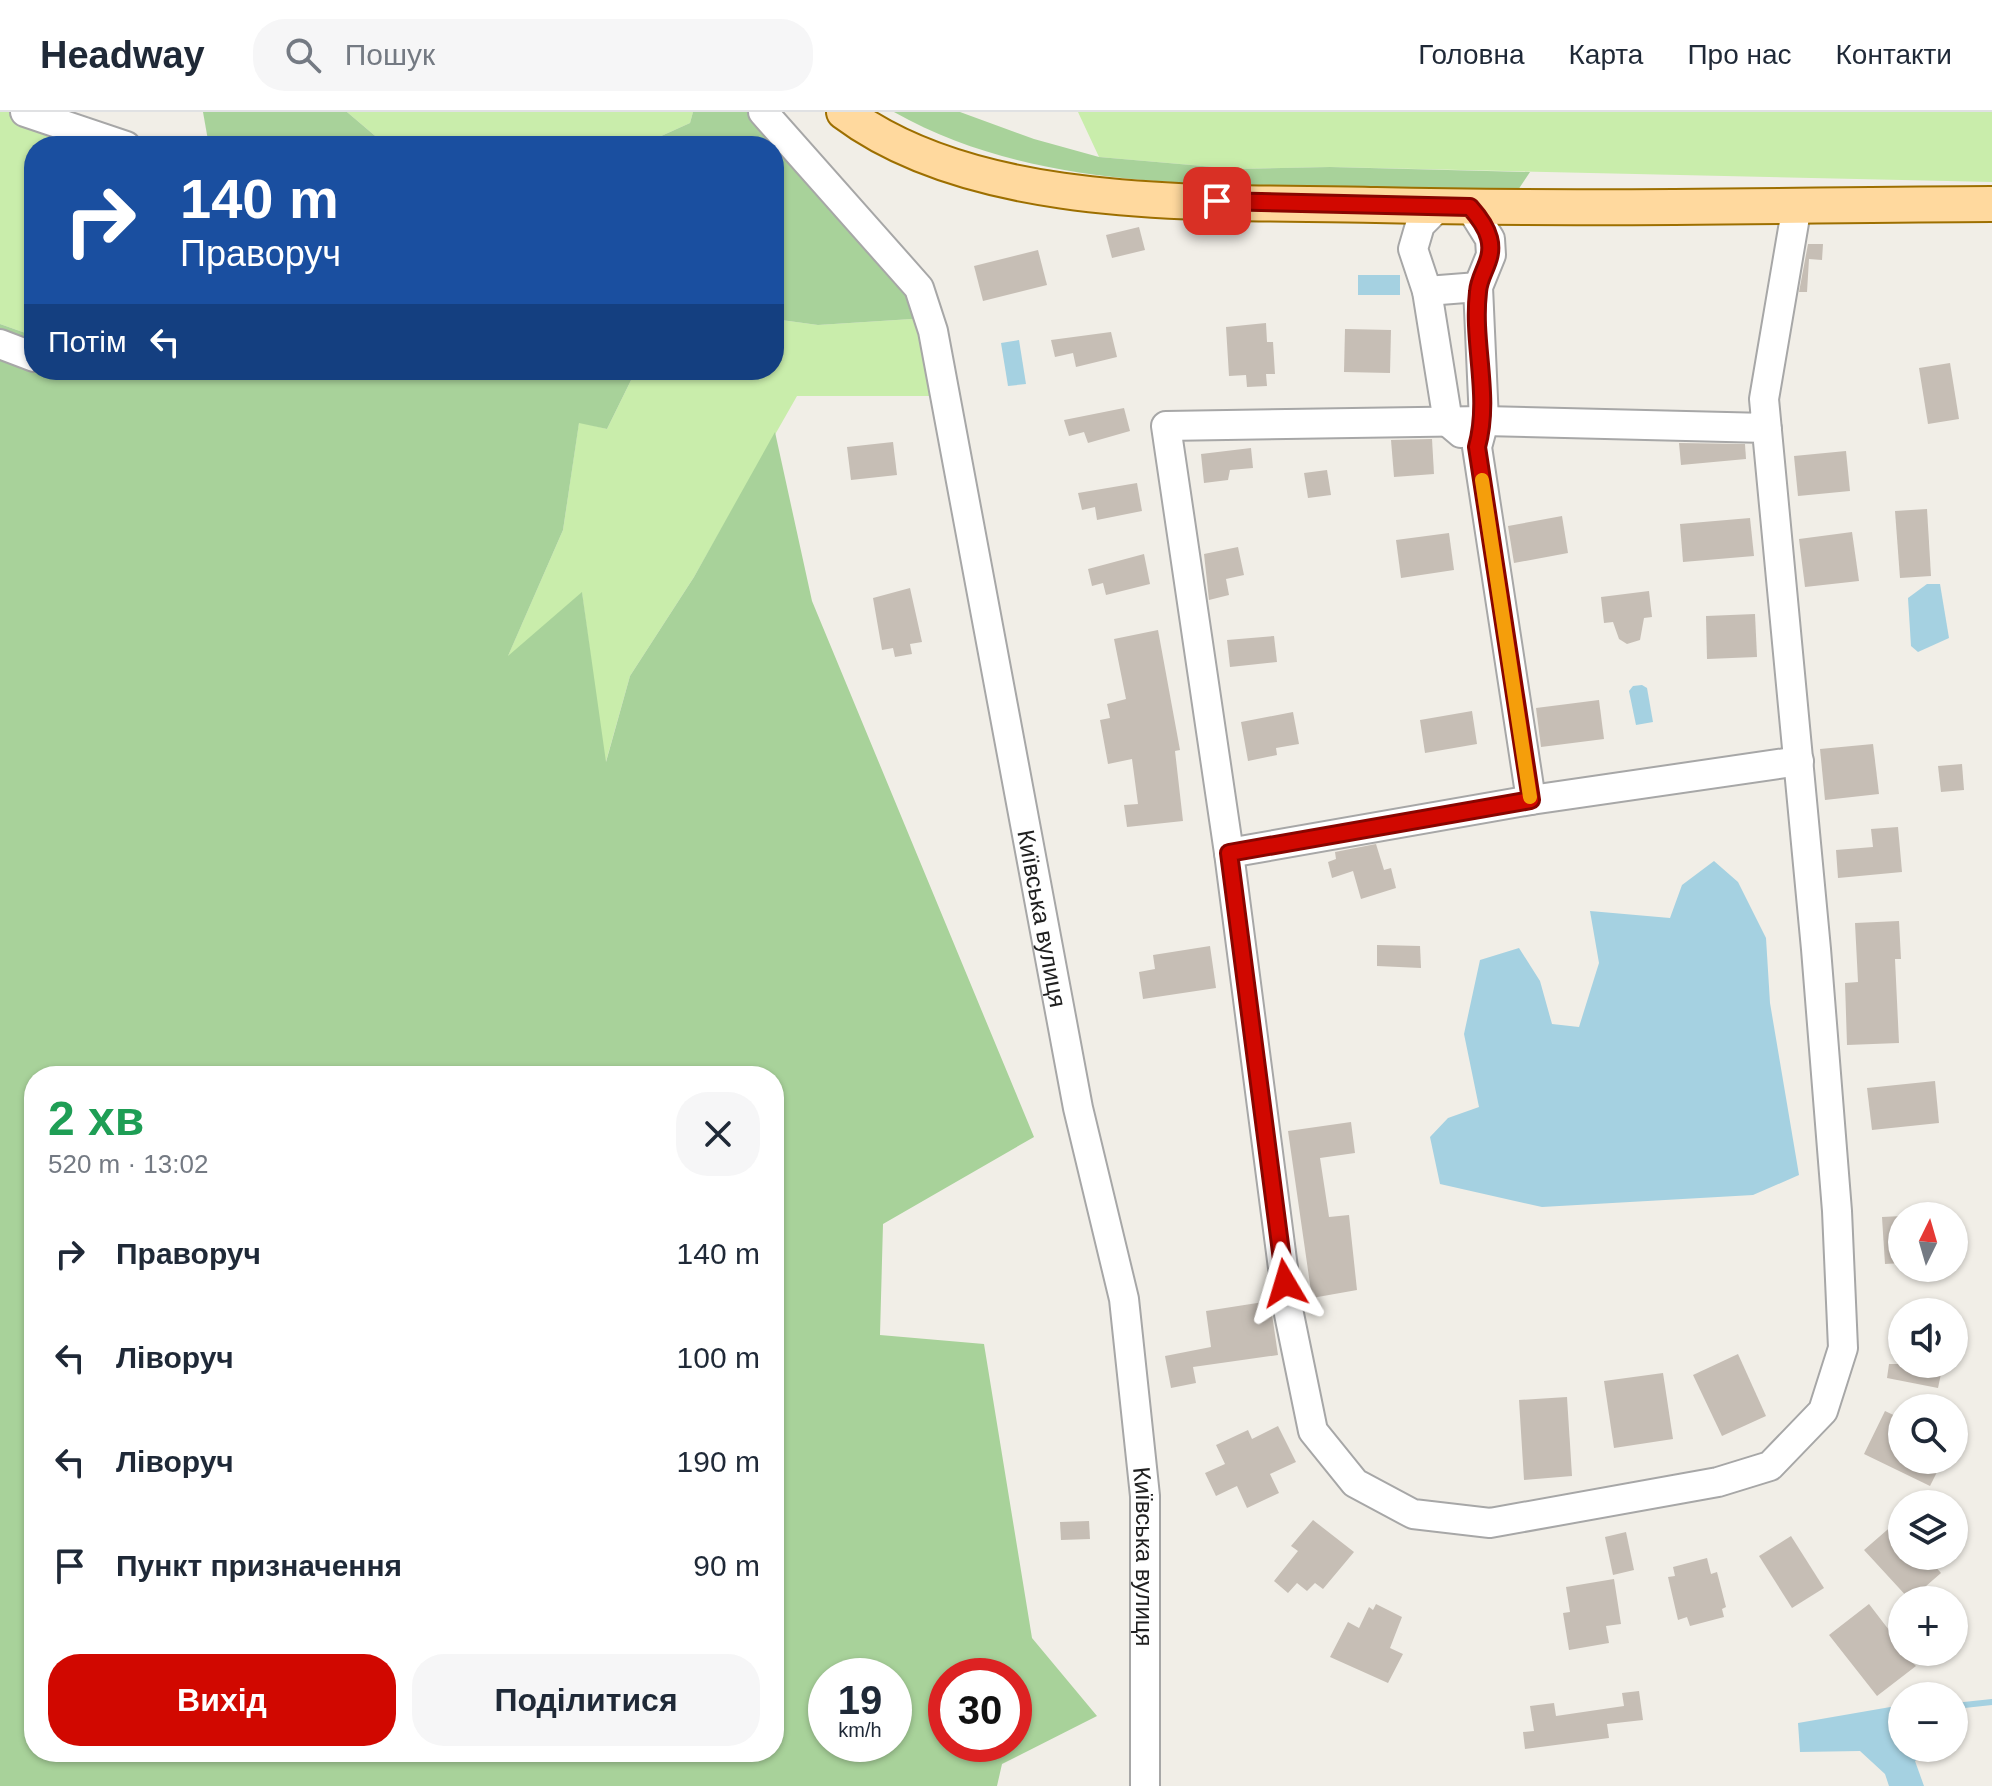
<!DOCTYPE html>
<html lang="uk">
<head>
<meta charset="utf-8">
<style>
  body { margin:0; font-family:Arial,sans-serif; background:#f6f6f7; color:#1f2937; height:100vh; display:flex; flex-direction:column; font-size:30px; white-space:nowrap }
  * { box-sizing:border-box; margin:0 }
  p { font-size:26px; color:#747a83 }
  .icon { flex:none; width:44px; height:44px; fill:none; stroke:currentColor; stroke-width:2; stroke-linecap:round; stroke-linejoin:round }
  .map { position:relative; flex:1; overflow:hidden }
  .side { position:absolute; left:24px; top:954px; width:760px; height:696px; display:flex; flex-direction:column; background:#fff; border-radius:32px; box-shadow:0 2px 6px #0004 }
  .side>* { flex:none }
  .guide { position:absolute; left:24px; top:24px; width:760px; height:244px; border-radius:32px; box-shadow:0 2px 6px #0004; background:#1a4fa0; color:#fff; overflow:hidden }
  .needle { width:52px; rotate:5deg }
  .controls { position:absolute; left:1888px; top:1090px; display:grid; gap:16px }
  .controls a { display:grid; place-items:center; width:80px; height:80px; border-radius:50%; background:#fff; box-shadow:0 2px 6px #0004; font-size:40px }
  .speed { position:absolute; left:808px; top:1546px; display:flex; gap:16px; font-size:40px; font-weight:700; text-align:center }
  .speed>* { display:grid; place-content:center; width:104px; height:104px; border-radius:50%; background:#fff; box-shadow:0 2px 6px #0004; line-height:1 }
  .speed small { font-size:20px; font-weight:400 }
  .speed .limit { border:12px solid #d22; background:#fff; color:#111 }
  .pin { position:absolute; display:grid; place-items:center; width:68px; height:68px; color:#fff; margin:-34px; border-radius:16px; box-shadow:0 4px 12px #0006 }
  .me { position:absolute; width:88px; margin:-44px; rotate:353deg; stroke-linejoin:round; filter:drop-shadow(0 0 6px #0008) }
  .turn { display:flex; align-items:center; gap:28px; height:168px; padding:0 24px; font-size:36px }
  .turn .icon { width:104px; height:104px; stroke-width:2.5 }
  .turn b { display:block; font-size:56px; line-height:68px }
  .then { display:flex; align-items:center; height:76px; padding:0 24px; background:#0003; gap:16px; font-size:30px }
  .round { display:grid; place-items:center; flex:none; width:84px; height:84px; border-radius:32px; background:#f6f6f7 }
  .headline { display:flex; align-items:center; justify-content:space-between; height:136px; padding:0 24px }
  h1 { font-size:48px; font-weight:700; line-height:60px; color:#1e9e55 }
  .cta { display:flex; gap:16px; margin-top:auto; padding:16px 24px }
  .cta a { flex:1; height:92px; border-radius:32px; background:#d10800; color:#fff; font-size:32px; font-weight:700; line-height:92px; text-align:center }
  .cta a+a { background:#f6f6f7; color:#1f2937 }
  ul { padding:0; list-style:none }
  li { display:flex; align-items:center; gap:24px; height:104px; padding:0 24px }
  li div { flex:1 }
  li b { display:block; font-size:30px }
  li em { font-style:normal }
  header { display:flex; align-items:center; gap:48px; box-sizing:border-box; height:112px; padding:0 40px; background:#fff; border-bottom:2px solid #e0e1e3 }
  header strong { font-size:38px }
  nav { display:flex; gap:44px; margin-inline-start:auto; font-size:28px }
  .search { width:560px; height:72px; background:#f6f6f7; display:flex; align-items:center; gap:20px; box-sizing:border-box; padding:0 28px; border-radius:32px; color:#747a83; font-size:30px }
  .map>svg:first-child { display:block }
  .grass { fill:#c9edab }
  .forest { fill:#a8d29a; fill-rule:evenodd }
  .water { fill:#a5d1e1 }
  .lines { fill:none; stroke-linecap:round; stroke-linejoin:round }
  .stream { stroke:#a5d1e1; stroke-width:6 }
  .building { fill:#c6beb5 }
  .minor-casing { stroke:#a7a7a7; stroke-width:32 }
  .major-casing { stroke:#9d6f00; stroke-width:38 }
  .minor { stroke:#fff; stroke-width:28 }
  .major { stroke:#ffd99e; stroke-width:34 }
  .route-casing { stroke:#880500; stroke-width:20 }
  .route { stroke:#d10800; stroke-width:14 }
  .slow { stroke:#f59e0b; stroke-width:14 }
  .labels { text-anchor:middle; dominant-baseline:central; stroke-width:6; stroke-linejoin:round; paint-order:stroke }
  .street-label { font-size:24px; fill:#202020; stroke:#fff }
</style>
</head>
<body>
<header>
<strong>Headway</strong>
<div class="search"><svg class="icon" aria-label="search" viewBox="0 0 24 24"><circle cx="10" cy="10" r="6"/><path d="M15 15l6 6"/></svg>Пошук</div>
<nav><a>Головна</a><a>Карта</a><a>Про нас</a><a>Контакти</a></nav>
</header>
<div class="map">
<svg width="1992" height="1674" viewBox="0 0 1992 1674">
  <rect width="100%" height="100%" fill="#f1eee7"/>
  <g class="grass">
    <polygon points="0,0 52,0 119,34 34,34 34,224 0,212"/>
    <polygon points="347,0 693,0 690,11 639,34 387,34"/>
    <polygon points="1078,0 1992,0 1992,70 1330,55 1237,57 1099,45"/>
    <polygon points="943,205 961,284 797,284 694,465 630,564 605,653 582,481 507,546 563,418 579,310 607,317 636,258 774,258 774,207 818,213"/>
  </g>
  <g class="forest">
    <polygon points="203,0 347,0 387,34 209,34"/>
    <polygon points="693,0 757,0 943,205 818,213 774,207 774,34 639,34 690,11"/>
    <path d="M894,0h66l74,27 65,18 138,12 93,-2 200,5 -12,18c-76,-1 -151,-3 -226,-4 -136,-2 -277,-6 -398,-74z"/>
    <path d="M0,212l34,12v34h602l-29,59 -28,-6 -16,107 -55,126 74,-64 24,170 24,-86 64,-99 81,-145 37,169 222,536 -151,87 -3,111 104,9 48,294 65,78 -95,48 -5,22h-997zM34,964h740v676h-740zM826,1564h68v68h-68zM946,1564h68v68h-68z"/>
  </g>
  <g class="water">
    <rect x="1358" y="163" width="42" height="20"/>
    <polygon points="1019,228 1026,272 1008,274 1001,231"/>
    <polygon points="1927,472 1940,472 1949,526 1918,540 1911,534 1908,486"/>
    <polygon points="1642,573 1647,576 1653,610 1636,613 1629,579 1633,574"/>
    <polygon points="1714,749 1738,770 1766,826 1770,891 1799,1063 1753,1083 1542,1095 1440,1072 1430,1025 1448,1006 1479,995 1464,922 1480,848 1519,836 1540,869 1552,912 1579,915 1599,851 1590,799 1670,806 1682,773"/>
    <polygon points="1902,1593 1902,1636 1929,1636 1915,1649 1924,1674 1889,1674 1885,1662 1860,1639 1800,1640 1798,1611"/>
  </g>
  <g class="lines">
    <polyline class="stream" points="1964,1593 1992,1590"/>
  </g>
  <g class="building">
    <polygon points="1139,115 1145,138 1112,146 1106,123"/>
    <polygon points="1808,132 1823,132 1822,148 1809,147 1807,180 1799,180"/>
    <polygon points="1038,138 1047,173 983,189 974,154"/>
    <polygon points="1266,211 1267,230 1273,230 1275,262 1266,262 1267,274 1247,275 1246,263 1229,264 1226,215"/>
    <polygon points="1345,217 1391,218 1390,261 1344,260"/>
    <polygon points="1111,220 1117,245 1076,255 1073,241 1055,245 1051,228"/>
    <polygon points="1950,251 1959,307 1928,312 1919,256"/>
    <polygon points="1124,296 1130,319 1088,331 1084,320 1069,324 1064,308"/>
    <polygon points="1432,327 1434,362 1394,365 1391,328"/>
    <polygon points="893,330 897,363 851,368 847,335"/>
    <polygon points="1679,331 1745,332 1746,347 1681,353"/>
    <polygon points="1251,336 1253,356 1230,358 1228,368 1204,371 1201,342"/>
    <polygon points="1846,339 1850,379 1798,384 1794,344"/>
    <polygon points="1327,358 1331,383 1308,386 1304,361"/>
    <polygon points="1137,371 1142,399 1097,408 1095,395 1082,398 1078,381"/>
    <polygon points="1927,397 1931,464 1900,466 1895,399"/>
    <polygon points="1562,404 1568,441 1514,451 1508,414"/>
    <polygon points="1750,406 1754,444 1683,450 1680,412"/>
    <polygon points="1852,420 1859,469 1805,475 1799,427"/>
    <polygon points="1449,421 1454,458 1401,466 1396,428"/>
    <polygon points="1238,435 1244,463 1226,467 1229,483 1209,488 1204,442"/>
    <polygon points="1144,442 1150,472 1106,483 1103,471 1092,474 1088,457"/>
    <polygon points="910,476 922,530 910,532 912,542 895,545 893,536 882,538 873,486"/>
    <polygon points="1649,479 1652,505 1644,506 1640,528 1627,532 1619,527 1613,510 1604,511 1601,485"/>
    <polygon points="1755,502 1757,545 1707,547 1706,504"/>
    <polygon points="1158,518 1180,638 1175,639 1183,709 1127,715 1124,693 1138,692 1132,647 1108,652 1100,608 1110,606 1107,592 1126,587 1114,527"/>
    <polygon points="1274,524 1277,550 1230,555 1227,528"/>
    <polygon points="1599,588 1604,627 1541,635 1536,596"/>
    <polygon points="1472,599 1477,632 1425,641 1420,608"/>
    <polygon points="1293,600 1299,632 1276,636 1277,643 1248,649 1241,610"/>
    <polygon points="1873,632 1879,682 1825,688 1820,637"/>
    <polygon points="1962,652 1964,678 1941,680 1938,654"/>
    <polygon points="1898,715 1902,760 1838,766 1836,738 1873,735 1871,717"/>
    <polygon points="1376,732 1384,758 1391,756 1396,776 1361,787 1353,759 1332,766 1328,750 1336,747 1335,740"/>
    <polygon points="1899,809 1901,847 1895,847 1899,931 1847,933 1845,871 1858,870 1855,811"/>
    <polygon points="1377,833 1420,834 1421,856 1377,854"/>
    <polygon points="1210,834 1216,876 1143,887 1139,860 1155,857 1153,843"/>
    <polygon points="1935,969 1939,1011 1872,1018 1867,976"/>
    <polygon points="1351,1010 1355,1041 1320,1046 1329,1105 1349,1103 1357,1178 1312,1186 1288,1019"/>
    <polygon points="1902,1104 1902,1151 1885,1152 1882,1105"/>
    <polygon points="1270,1189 1278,1243 1193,1255 1196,1271 1171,1276 1165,1244 1211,1235 1206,1199"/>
    <polygon points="1738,1242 1766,1304 1722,1324 1693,1263"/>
    <polygon points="1889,1252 1943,1252 1938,1276 1887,1266"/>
    <polygon points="1663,1261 1673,1327 1614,1336 1604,1269"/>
    <polygon points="1567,1285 1572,1364 1524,1368 1519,1288"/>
    <polygon points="1885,1299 1902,1307 1902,1348 1943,1348 1930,1374 1864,1342"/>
    <polygon points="1278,1314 1296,1350 1270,1362 1279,1381 1247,1396 1237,1374 1216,1384 1205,1361 1225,1352 1216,1333 1248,1318 1252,1327"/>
    <polygon points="1902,1405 1902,1444 1926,1444 1941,1461 1910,1488 1864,1438"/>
    <polygon points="1313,1408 1354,1440 1323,1477 1315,1471 1307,1479 1297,1471 1288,1481 1274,1469 1298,1439 1291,1434"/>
    <polygon points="1089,1409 1090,1427 1061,1428 1060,1410"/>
    <polygon points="1626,1420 1634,1458 1613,1463 1605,1425"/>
    <polygon points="1791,1424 1824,1476 1792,1496 1759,1444"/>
    <polygon points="1707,1446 1711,1462 1717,1460 1726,1495 1722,1497 1724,1505 1690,1514 1687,1505 1678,1508 1668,1465 1675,1464 1673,1455"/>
    <polygon points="1614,1467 1621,1512 1606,1514 1609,1531 1569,1538 1563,1501 1570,1500 1566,1475"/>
    <polygon points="1376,1492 1402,1505 1390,1536 1403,1542 1388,1571 1330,1545 1348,1510 1359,1516 1369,1495 1373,1498"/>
    <polygon points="1869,1492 1902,1535 1902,1540 1916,1554 1877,1584 1829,1523"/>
    <polygon points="1639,1579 1643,1608 1607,1612 1609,1626 1525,1637 1523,1620 1534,1619 1530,1594 1554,1591 1556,1604 1624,1594 1622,1581"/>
  </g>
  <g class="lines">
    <g class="minor-casing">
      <g id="minor">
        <polyline points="25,0 126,34"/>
        <path id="s1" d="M763,0l156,176 14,43 145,777 46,191 21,197v290"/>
        <polyline points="1438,95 1420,113 1413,137 1427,179 1448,310 1461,321"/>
        <polyline points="1470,95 1490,127 1491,143 1478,175 1484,309 1477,335 1531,688"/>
        <polyline points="1427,179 1478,175"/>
        <polyline points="0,232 34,245"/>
        <polyline points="1767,316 1484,309 1166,314 1229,741 1289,1202 1313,1319 1355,1371 1413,1402 1490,1411 1718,1370 1770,1354 1823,1299 1843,1236 1837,1099 1816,837 1764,287 1797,93"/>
        <polyline points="1229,741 1531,688 1799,649"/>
      </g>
    </g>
    <g class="major-casing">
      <path id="major" d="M844,0c136,102 369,89 532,93 206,5 411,0 616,-1"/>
    </g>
    <use href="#minor" class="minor"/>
    <use href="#major" class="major"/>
  </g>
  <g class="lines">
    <g class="route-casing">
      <path id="route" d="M1217,89l253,6c8,9 16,19 19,31 6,22 -10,35 -11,54 -6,52 13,104 -1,155l54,353 -302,53 56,430"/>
    </g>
    <use href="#route" class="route"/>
    <polyline class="slow" points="1482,368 1530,685"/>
  </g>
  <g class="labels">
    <g class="street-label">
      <text stroke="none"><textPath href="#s1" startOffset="878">Київська вулиця</textPath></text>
      <text stroke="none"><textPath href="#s1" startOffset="1526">Київська вулиця</textPath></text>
    </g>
  </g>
</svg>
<div class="controls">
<a><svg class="needle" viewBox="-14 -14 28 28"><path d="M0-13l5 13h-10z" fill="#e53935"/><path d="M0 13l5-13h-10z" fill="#747a83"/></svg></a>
<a><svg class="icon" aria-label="sound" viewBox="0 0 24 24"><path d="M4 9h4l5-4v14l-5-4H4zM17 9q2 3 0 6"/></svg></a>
<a><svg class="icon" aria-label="search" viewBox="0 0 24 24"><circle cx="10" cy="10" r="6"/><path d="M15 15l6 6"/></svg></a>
<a><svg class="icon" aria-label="layers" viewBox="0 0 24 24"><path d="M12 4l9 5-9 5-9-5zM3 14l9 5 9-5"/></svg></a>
<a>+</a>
<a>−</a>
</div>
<div class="speed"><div>19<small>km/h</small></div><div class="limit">30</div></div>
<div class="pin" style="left:1217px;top:89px;background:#d93025"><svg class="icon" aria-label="arrive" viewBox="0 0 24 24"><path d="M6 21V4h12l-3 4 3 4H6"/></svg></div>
<svg class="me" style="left:1285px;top:1171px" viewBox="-20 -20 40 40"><path d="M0-17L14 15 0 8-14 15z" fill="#d10800" stroke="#fff" stroke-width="4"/></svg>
<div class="guide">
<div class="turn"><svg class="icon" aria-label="right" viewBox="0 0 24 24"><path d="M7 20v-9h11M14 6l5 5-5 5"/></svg><div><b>140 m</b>Праворуч</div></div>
<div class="then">Потім<svg class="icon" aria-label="left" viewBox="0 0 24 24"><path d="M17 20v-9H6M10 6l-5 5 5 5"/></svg></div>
</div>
<section class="side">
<div class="headline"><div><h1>2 хв</h1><p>520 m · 13:02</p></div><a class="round"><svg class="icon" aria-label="close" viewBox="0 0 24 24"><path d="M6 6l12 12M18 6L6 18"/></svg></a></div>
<ul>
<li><svg class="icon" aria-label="right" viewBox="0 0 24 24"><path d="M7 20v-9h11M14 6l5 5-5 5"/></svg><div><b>Праворуч</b></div><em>140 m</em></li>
<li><svg class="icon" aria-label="left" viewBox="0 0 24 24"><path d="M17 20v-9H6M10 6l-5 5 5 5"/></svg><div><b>Ліворуч</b></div><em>100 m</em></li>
<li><svg class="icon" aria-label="left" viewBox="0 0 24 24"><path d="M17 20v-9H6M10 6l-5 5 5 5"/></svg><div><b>Ліворуч</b></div><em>190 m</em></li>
<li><svg class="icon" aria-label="arrive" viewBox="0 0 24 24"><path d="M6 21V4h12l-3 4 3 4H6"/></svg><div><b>Пункт призначення</b></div><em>90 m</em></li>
</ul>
<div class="cta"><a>Вихід</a><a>Поділитися</a></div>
</section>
</div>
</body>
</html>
